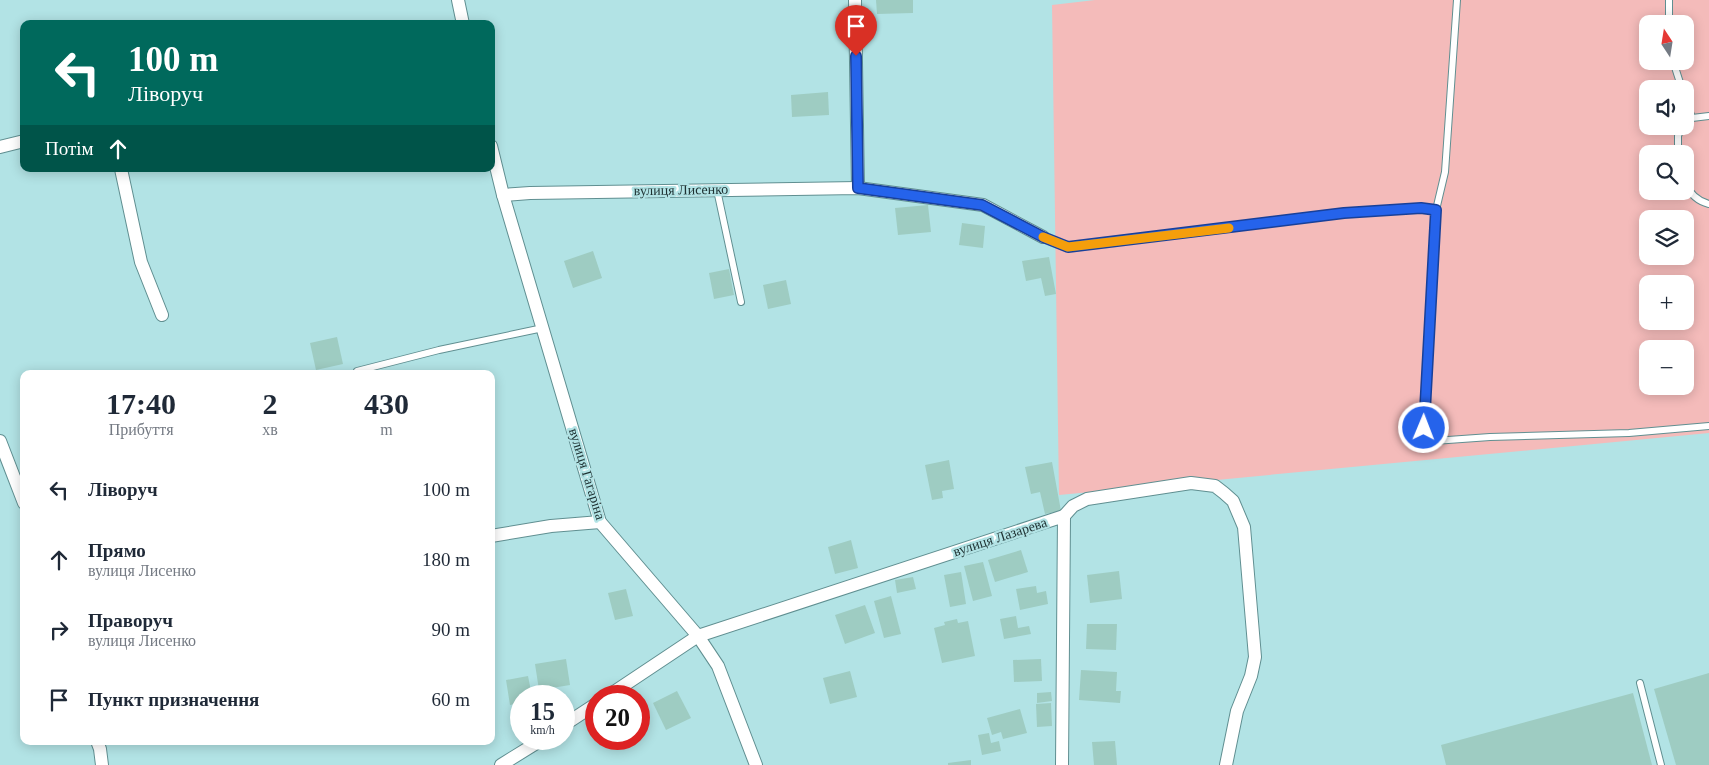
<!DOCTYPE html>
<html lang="uk">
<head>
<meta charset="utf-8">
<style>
  body { margin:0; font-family:"Times New Roman",serif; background:#f6f6f7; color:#1f2937; height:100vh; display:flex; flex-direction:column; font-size:19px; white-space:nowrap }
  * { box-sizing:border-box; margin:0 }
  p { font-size:16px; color:#747a83 }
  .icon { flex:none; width:28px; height:28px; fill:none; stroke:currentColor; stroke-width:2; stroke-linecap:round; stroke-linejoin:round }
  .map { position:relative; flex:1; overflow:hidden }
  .sheet { position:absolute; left:20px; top:370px; width:475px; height:375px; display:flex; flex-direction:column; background:#fff; border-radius:10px; box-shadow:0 2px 12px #0003 }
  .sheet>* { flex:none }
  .hud { position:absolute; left:20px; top:20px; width:475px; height:152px; border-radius:10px; box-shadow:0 2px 12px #0003; background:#00695c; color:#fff; overflow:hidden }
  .needle { width:32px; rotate:348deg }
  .controls { position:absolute; left:1639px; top:15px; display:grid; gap:10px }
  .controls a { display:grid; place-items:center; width:55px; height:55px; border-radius:10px; background:#fff; box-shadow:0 2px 12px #0003; font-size:25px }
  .speed { position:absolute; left:510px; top:685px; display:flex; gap:10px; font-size:25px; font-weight:700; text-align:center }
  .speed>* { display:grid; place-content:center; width:65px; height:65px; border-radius:50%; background:#fff; box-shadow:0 2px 12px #0003; line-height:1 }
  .speed small { font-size:12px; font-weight:400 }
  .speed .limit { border:8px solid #d22; background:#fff; color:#111 }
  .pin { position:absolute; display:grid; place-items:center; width:42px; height:42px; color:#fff; margin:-51px -21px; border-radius:50% 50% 50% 0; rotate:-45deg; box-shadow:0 0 5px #0007 }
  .pin .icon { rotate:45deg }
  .me { position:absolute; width:55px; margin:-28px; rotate:1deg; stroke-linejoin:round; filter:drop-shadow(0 0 4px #0008) }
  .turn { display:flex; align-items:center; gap:18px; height:105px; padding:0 25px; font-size:22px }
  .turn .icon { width:65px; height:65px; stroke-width:2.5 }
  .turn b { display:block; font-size:35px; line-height:42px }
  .then { display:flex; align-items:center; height:48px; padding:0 25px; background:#0003; gap:10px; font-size:19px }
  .eta { display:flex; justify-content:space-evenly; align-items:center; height:85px; text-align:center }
  .eta b { font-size:30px; font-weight:600; line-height:35px }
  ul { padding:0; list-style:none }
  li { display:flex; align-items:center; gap:15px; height:70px; padding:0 25px }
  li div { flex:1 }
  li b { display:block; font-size:19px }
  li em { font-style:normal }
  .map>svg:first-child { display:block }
  .green { fill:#f4bbba; fill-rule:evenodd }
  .building { fill:#9eccc2 }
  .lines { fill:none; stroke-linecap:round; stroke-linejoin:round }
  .lane-casing { stroke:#608f91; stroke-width:8 }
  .street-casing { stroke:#608f91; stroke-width:14 }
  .lane { stroke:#fff; stroke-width:6 }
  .street { stroke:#fff; stroke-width:12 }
  .route-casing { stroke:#184099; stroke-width:12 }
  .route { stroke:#2563eb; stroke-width:9 }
  .slow { stroke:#f59e0b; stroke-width:9 }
  .labels { text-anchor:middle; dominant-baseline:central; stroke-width:4.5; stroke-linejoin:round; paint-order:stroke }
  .street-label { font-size:14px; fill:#1e3132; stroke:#b2e3e5 }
</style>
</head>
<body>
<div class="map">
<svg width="1709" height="765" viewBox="0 0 1709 765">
  <rect width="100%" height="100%" fill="#b2e3e5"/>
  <path class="green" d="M1095,0h614v433l-650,62 -7,-490zM1648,24h37v37h-37zM1648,89h37v37h-37zM1648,154h37v37h-37zM1648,219h37v37h-37zM1648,284h37v37h-37zM1648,349h37v37h-37z"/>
  <g class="building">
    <polygon points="876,0 913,0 913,13 877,14"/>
    <polygon points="828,92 829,115 792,117 791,95"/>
    <polygon points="928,205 931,232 898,235 895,208"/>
    <polygon points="962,223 985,226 983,248 959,245"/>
    <polygon points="593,251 602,278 573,288 564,261"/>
    <polygon points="1049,257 1056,294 1045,296 1041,278 1026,281 1022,261"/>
    <polygon points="729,269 734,295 714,299 709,273"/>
    <polygon points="786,280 791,304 768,309 763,285"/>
    <polygon points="337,337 343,364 316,370 310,343"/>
    <polygon points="949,460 954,489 942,491 943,498 932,500 925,465"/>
    <polygon points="1052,462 1061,511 1045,514 1040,492 1031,494 1025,467"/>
    <polygon points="851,540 858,568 835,574 828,547"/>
    <polygon points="1021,550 1028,572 995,582 988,560"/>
    <polygon points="983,562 992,596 973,601 964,566"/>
    <polygon points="1119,571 1122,599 1090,603 1087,575"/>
    <polygon points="961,572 966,604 950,607 944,575"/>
    <polygon points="913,577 916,589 897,593 895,580"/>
    <polygon points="1036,586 1037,593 1046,591 1048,604 1020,610 1016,589"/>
    <polygon points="626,589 633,616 615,620 608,593"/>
    <polygon points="891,596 901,634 884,638 874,601"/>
    <polygon points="865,605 875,633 845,644 835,615"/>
    <polygon points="1016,616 1018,628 1029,626 1031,634 1004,639 1000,619"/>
    <polygon points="957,619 958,623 968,621 975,656 942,663 934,628 945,625 944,622"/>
    <polygon points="1087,624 1117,624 1116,650 1086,649"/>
    <polygon points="566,659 570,685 539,690 535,664"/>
    <polygon points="1041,659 1042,681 1014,682 1013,660"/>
    <polygon points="1081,670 1117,672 1116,691 1121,691 1120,703 1079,700"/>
    <polygon points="850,671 857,697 830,704 823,678"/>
    <polygon points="1709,673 1709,765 1676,765 1654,689"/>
    <polygon points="528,676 532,696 521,696 521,703 510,705 506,680"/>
    <polygon points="677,691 691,718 666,730 653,703"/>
    <polygon points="1051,692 1052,701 1037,703 1037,693"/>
    <polygon points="1633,693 1652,765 1446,765 1441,745"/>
    <polygon points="1051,703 1052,726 1037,727 1036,704"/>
    <polygon points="1020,709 1027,733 1003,739 1001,732 992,735 987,718"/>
    <polygon points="989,733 991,743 999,741 1001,751 982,755 978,735"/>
    <polygon points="1115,741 1117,765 1094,765 1092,742"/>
    <polygon points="971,760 971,765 948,765 948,763"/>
  </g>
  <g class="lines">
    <g class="lane-casing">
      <g id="lane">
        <path d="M1457,0l-12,172 -9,38 -12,202c0,12 -1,22 10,29l56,-4 139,-4 80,-7"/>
        <polyline points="1669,24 1669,0"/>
        <polyline points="1673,61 1682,89"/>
        <polyline points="1685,97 1692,118"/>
        <polyline points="1685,123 1692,118 1709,116"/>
        <polyline points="1678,154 1678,136 1682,126"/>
        <path d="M1685,183c5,11 12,18 24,21"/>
        <polyline points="717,190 741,302"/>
        <polyline points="1043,237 1067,247 1343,213 1421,208 1436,210"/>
        <polyline points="357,371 439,350 543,328"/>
        <polyline points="1640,683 1661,765"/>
      </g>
    </g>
    <g class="street-casing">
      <g id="street">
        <polyline points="458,0 463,24"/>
        <polyline points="855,0 858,188"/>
        <polyline points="491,146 503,195 600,522 698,636 718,666 756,765"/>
        <polyline points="0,147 24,141"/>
        <polyline points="121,169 141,262 162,315"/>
        <polyline points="503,195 530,193 858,188 983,205 1043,237"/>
        <polyline points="0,441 24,503"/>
        <polyline points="1064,516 1073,506 1087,499 1191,483 1215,486 1224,493 1233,501 1244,527 1255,657 1251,676 1237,711 1226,765"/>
        <polyline points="491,536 551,526 600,522"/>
        <polyline points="608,696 698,636 1064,516 1062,765"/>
        <polyline points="564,725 596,704"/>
        <polyline points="97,741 100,749 102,765"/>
        <polyline points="501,765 543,739"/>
      </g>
    </g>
    <use href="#lane" class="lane"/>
    <use href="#street" class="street"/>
  </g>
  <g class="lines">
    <g class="route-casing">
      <polyline id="route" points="856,56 858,188 982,205 1043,237 1068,247 1344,213 1421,208 1436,210 1424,428"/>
    </g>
    <use href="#route" class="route"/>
    <polyline class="slow" points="1043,237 1068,247 1229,228"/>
  </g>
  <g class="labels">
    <g class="street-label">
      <text transform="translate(681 190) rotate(-1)">вулиця Лисенко</text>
      <text transform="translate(587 474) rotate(73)">вулиця Гагаріна</text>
      <text transform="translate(1000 537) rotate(-18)">вулиця Лазарева</text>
    </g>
  </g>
</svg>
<div class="controls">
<a><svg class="needle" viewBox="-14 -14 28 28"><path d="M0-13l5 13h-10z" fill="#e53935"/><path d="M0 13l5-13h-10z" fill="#747a83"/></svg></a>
<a><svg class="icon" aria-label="sound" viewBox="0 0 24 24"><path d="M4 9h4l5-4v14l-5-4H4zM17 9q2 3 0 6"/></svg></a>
<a><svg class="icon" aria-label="search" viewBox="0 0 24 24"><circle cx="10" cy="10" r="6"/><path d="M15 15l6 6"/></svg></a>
<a><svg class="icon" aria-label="layers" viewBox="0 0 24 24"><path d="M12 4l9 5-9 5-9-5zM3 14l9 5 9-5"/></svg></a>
<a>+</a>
<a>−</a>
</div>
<div class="speed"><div>15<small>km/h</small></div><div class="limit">20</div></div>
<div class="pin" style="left:856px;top:56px;background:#d93025"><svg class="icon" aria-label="arrive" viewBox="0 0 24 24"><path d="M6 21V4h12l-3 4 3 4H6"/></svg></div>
<svg class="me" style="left:1424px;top:428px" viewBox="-20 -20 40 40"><circle r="17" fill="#2563eb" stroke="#fff" stroke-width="3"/><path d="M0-11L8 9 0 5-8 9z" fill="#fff"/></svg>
<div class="hud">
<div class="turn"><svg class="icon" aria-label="left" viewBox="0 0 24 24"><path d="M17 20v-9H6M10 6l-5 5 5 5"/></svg><div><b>100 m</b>Ліворуч</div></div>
<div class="then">Потім<svg class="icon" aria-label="ahead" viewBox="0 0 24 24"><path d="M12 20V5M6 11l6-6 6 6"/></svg></div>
</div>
<section class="sheet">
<div class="eta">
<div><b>17:40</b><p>Прибуття</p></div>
<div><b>2</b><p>хв</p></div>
<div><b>430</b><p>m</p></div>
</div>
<ul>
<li><svg class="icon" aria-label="left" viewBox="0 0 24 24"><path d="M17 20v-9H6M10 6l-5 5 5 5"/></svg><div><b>Ліворуч</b></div><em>100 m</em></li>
<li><svg class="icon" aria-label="ahead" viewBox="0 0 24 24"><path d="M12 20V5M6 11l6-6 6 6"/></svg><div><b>Прямо</b><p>вулиця Лисенко</p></div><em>180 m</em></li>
<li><svg class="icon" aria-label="right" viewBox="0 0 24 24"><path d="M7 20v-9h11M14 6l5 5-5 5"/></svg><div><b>Праворуч</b><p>вулиця Лисенко</p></div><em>90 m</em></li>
<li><svg class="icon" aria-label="arrive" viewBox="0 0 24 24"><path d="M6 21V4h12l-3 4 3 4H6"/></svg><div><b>Пункт призначення</b></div><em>60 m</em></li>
</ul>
</section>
</div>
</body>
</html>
